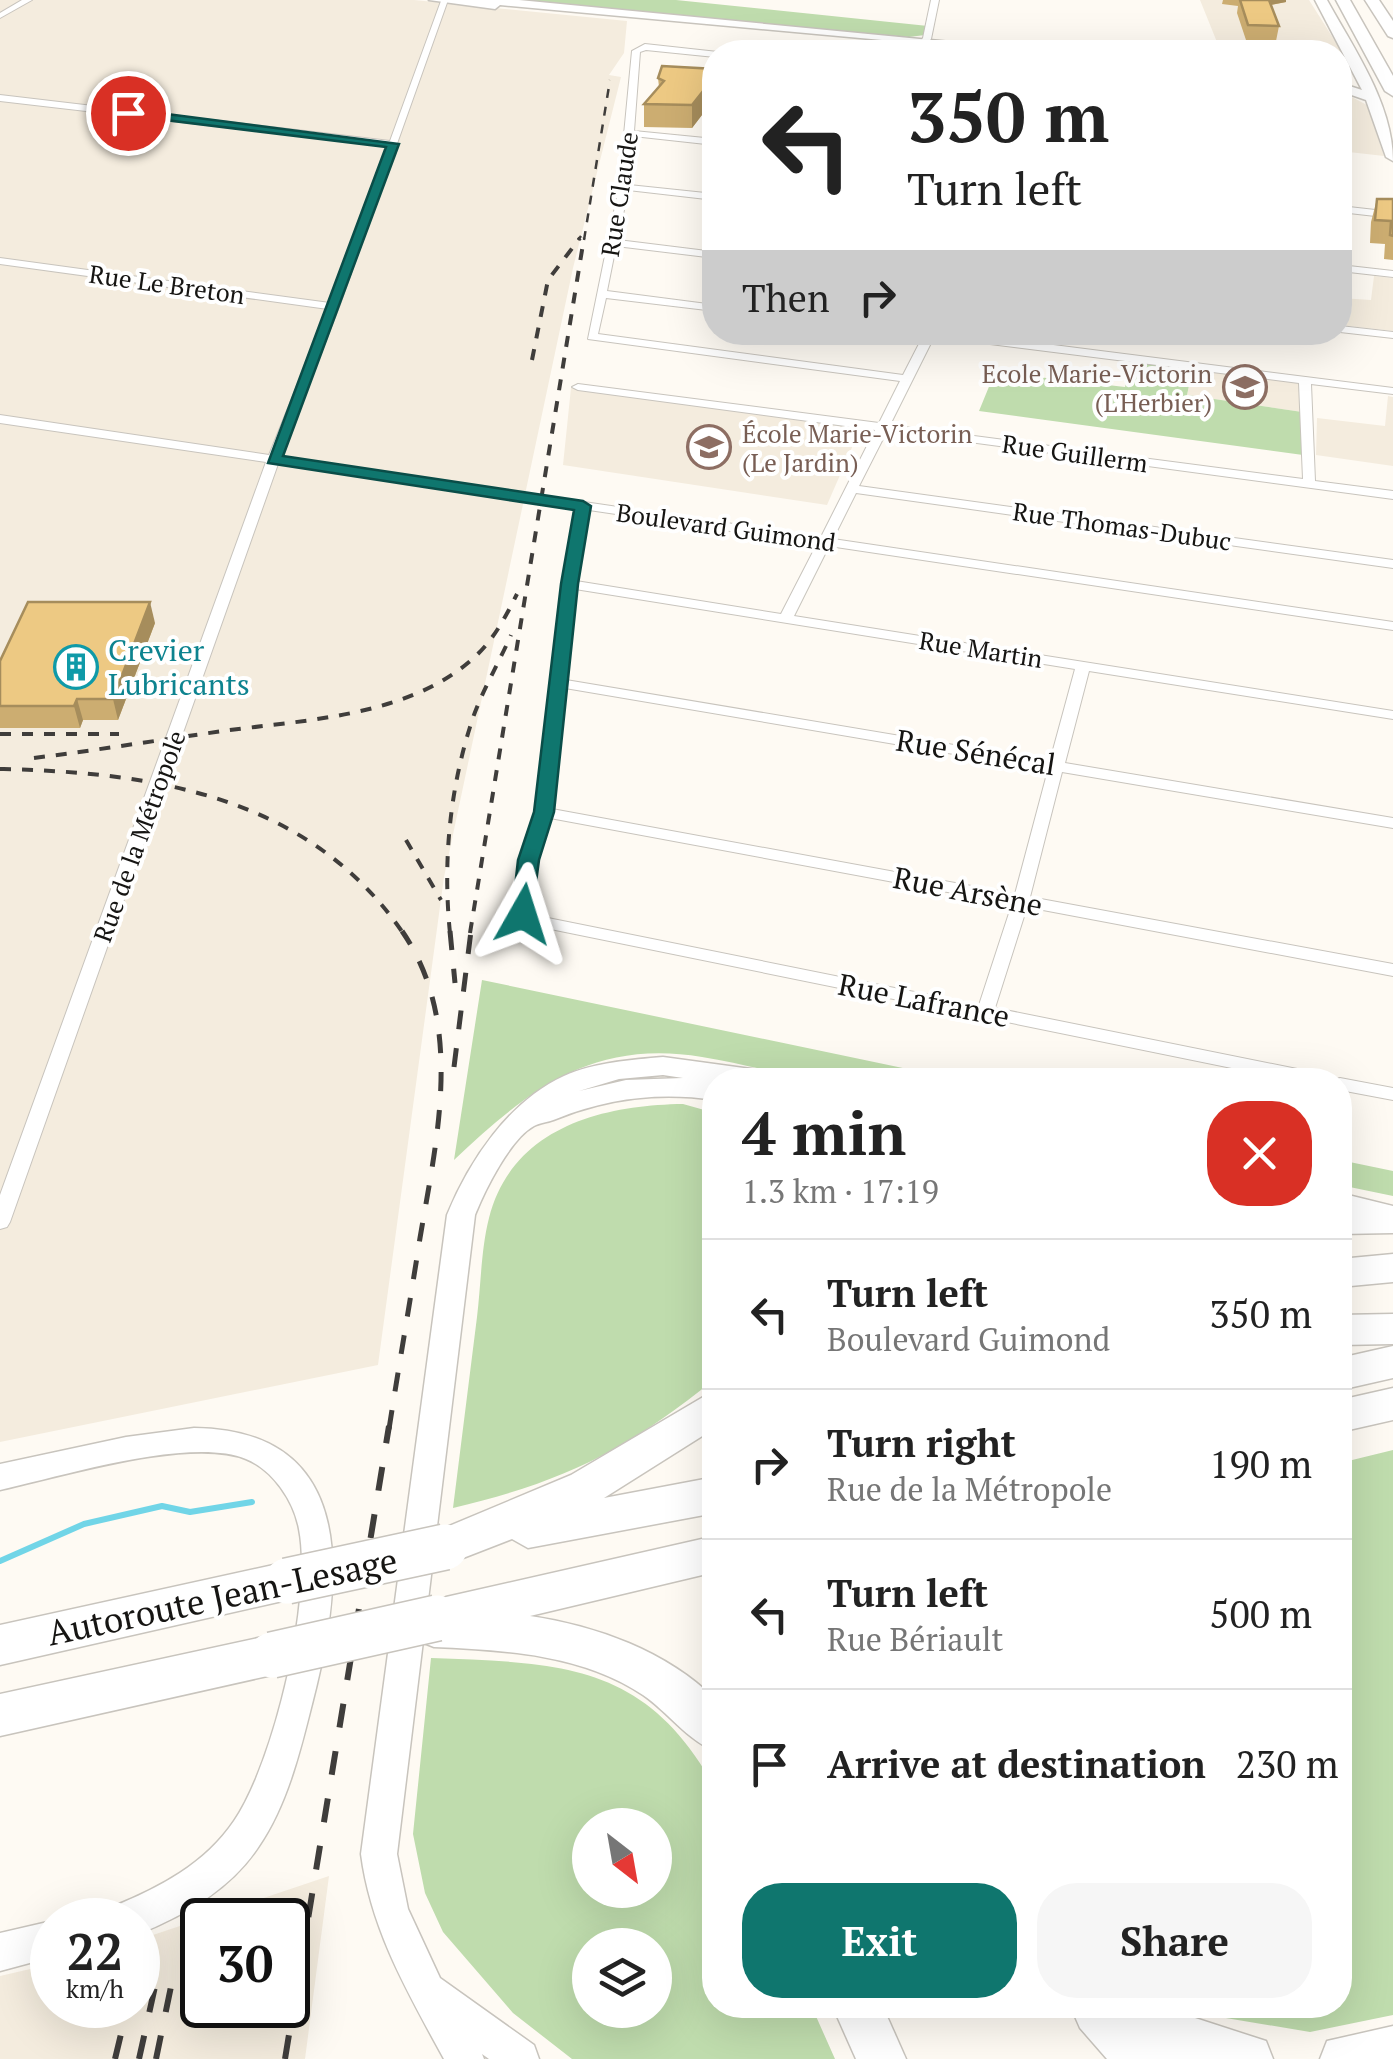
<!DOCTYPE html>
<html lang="en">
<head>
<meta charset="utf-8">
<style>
  body { margin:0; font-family:"PT Serif",serif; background:#f6f6f6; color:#222; height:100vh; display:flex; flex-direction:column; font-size:38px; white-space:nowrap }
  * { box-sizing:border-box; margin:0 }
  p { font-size:32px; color:#767676 }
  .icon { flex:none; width:55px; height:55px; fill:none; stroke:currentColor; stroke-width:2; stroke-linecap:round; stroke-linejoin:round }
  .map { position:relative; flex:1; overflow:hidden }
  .panel { position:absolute; left:702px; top:1068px; width:650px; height:950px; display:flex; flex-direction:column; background:#fff; border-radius:40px; box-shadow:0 10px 40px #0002 }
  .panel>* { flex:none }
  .hud { position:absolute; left:702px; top:40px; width:650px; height:305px; border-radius:40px; box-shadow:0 10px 40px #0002; background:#fff; color:#222; overflow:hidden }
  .needle { width:65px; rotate:149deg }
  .tools { position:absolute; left:572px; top:1808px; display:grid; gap:20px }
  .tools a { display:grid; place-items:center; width:100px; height:100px; border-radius:50%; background:#fff; box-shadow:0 10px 40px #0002; font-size:50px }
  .speed { position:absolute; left:30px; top:1898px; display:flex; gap:20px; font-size:50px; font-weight:700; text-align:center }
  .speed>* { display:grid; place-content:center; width:130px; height:130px; border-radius:50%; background:#fff; box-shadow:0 10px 40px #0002; line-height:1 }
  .speed small { font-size:25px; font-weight:400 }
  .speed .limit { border:5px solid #111; border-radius:15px; background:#fff; color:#111 }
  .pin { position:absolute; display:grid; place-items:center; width:85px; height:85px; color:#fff; margin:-42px; border:5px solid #fff; border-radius:50%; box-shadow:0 2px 10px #0007 }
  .me { position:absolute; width:110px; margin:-55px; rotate:6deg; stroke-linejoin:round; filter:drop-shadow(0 0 8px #0008) }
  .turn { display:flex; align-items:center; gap:35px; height:210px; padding:0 40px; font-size:45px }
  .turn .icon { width:130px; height:130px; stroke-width:2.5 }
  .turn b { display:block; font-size:70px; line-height:85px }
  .then { display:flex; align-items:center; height:95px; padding:0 40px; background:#0003; gap:20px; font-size:38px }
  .round { display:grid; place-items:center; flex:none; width:105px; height:105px; border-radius:40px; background:#f6f6f6 }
  .overview { display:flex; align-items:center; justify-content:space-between; height:170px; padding:0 40px }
  h1 { font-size:60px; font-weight:700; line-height:75px }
  .action { display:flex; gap:20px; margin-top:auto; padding:20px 40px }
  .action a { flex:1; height:115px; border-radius:40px; background:#0f766e; color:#fff; font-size:40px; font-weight:700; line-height:115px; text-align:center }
  .action a+a { background:#f6f6f6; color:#222 }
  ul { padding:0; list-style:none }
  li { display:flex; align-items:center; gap:30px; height:150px; padding:0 40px; border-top:2px solid #e0e0e0 }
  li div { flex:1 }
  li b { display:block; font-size:38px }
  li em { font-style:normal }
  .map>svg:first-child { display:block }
  .built { fill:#f4ecde; fill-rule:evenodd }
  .green { fill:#bfdcad; fill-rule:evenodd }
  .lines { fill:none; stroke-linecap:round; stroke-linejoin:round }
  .stream { stroke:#71d5e7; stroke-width:6 }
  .street-casing { stroke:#c8c4bd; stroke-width:2 }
  .secondary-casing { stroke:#c8c4bd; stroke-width:3 }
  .highway-casing { stroke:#c8c4bd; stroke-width:3 }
  .street { fill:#fff; fill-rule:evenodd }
  .secondary { fill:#fff; fill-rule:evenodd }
  .highway { fill:#fff; fill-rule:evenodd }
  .rail-far3 { stroke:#3f3d3b; stroke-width:2.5; stroke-dasharray:9 9; stroke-linecap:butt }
  .rail-far2 { stroke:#3f3d3b; stroke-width:4; stroke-dasharray:11 11; stroke-linecap:butt }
  .rail-far1 { stroke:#3f3d3b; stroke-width:5; stroke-dasharray:19 19; stroke-linecap:butt }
  .rail { stroke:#3f3d3b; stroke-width:6; stroke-dasharray:24 24; stroke-linecap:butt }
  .highway-bridge-casing { stroke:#c8c4bd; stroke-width:48; stroke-linecap:butt }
  .highway-bridge { stroke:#fff; stroke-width:45 }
  .wall { fill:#ccad71 }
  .shaded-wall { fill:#a68d5c }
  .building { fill:#edc983; stroke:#a68d5c; stroke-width:2.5 }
  .route { fill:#0f766e; stroke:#0a4d48; stroke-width:2.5 }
  .labels { text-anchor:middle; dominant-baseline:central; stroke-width:8; stroke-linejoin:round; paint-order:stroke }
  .far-street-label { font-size:25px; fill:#161513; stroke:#fff }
  .far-education-label { font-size:25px; fill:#785e54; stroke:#fff; text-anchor:end }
  .culture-label { font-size:30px; fill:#0d838f; stroke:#fff; text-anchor:start }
  .street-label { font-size:30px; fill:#161513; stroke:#fff }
  .near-street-label { font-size:35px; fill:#161513; stroke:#fff }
</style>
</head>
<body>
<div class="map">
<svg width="1393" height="2059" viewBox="0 0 1393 2059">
  <rect width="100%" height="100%" fill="#fefaf3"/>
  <g class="built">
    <polygon points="0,0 414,0 627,21 624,53 609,75 621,77 573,268 444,877 378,1365 0,1442"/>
    <polygon points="1200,0 1309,0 1347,60 1340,62 1340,52 1221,52"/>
    <polygon points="1340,91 1367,105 1384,156 1340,151"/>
    <polygon points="1374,276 1393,278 1393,331 1340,325 1340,298 1371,300"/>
    <polygon points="1193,366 1302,380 1302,412 1187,395"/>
    <polygon points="571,388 860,429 827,505 563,465"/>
    <polygon points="1388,396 1393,397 1393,466 1316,455 1317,418 1385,426"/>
    <path d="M329,1876l-24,183h-305v-83l52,-12v41h86v-65zM202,1920h86v85h-86z"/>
  </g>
  <g class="green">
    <polygon points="483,0 676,0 928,26 925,35 909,37"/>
    <polygon points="1133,359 1193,366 1187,395 1302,412 1303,455 979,411 995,372 1125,387"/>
    <path d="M482,980l478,100c-47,0 -99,6 -145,-1 -38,-5 -75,-16 -113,-22 -109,-18 -173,32 -248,103z"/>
    <path d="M683,1104l32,9v266c-90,72 -149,102 -262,129 8,-64 16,-127 24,-191 4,-32 4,-68 12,-99 23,-90 112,-113 194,-114z"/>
    <polygon points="1340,1160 1393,1171 1393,1196 1340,1185"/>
    <polygon points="1393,1450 1393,2015 1310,2032 1208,2015 1183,2005 1340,2005 1340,1463"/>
    <path d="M431,1658c129,5 215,4 284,130v217h96l24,54h-263l-59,-46 -70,-81 -18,-39 -12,-59zM590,1825h65v65h-65zM590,1945h65v65h-65z"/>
  </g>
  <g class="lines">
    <polyline class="stream" points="0,1561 84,1524 162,1506 190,1512 252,1502"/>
    <g class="street-casing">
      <g id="street">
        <polygon points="22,0 32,0 0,18 0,13"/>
        <path d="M448,0l-109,307 -59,150 541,80 54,-107 -297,-40 -6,-3 6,-3 301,39 21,-42 -312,-42 31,-152 13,-136 13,-7 73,8h-3v5l-69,-7 -6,2 -6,79 81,8v6l-82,-9 -4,49 86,9v6l-87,-10 -10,50 97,12v6l-99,-12 -9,45 108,14v6l-109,-13 -8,36 305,41 20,-39 -9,-4h36l443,56v6l-82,-10 4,97 78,10v8l-506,-68 -28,55 534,74v8l-537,-75 -23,46 560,83v8l-564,-84 -35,70 599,95v8l-304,-48 -24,92 328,55v10l-331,-56 -32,125 363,67v12l-366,-69 -32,101 327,66 9,6h-40l-770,-157 -6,-12 6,-51 15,-48 26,-228 14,-76 -298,-44 -268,758 -3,5 -7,2v-34l266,-733 -266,-39v-8l269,40 59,-146 -328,-45v-6l330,45 58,-157 -388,-45v-6l390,46 51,-140zM934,337l365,46 4,96 -413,-54zM589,510l228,34 -36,70 -205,-33zM575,589l500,80 -25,92 -484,-81zM565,688l483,82 -33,124 -463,-85zM550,818l462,86 -33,101 -446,-90 -2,-4 6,-51z"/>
        <polygon points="931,0 939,0 931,39 919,52 911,52 923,38"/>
        <polygon points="1340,206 1393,212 1393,218 1340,212"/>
        <polygon points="1340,265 1393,271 1393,277 1340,271"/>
        <polygon points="1340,326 1393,332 1393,338 1340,332"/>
        <polygon points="1340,1078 1393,1088 1393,1100 1340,1090 1340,1080 1333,1080"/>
      </g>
    </g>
    <g class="secondary-casing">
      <g id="secondary">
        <polygon points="429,0 519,0 1053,52 1013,52 500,5 495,9"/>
        <path d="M1315,0h12c27,49 66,104 66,161l-7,-4 -20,-57 -26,-9v-8l22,7z"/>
        <path d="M663,1057l102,14 13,9h-63v20c-56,-8 -106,-2 -159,19 -7,3 -17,4 -22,7 -24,13 -49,64 -59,89l-78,639 11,55 32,69 94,67 5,14h-50l-7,-5 2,5h-40c-36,-66 -73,-129 -83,-205l86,-639c22,-54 62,-114 117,-139 31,-14 67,-16 99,-19zM663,1075l20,3 -57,2 -47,11 40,-12z"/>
        <polygon points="1340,1193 1393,1206 1393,1233 1340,1234"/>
        <path d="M194,1428c168,2 149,158 118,276 -12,48 -25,101 -53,142 -28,43 -75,70 -121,88v-14h-31l5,-13c47,-19 93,-43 122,-86 40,-58 79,-223 65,-292 -5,-28 -26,-59 -53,-70 -56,-23 -186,18 -246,31v-26l126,-27z"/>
        <polygon points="52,1921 52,1957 0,1971 0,1933"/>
      </g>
    </g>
    <g class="highway-casing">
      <g id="highway">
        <polygon points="1336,0 1350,0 1393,76 1393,96 1385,91"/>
        <polygon points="1365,0 1379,0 1393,21 1393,38 1388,36"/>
        <polygon points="1393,1254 1393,1282 1340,1287 1340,1259"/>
        <polygon points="1393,1314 1393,1344 1340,1345 1340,1315"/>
        <polygon points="1393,1346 1393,1378 1340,1390 1340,1358"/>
        <polygon points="1393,1388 1393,1420 1340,1432 1340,1400"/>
        <polygon points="715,1390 715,1428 604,1498 715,1477 715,1513 528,1548 512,1539 445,1565 430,1560 424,1547 430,1534 571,1475"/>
        <path d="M715,1536v36l-185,44c67,10 136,35 185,83v52c-28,-11 -47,-39 -72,-56 -61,-41 -139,-45 -209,-48l-15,-6 -6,-14 6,-14 27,-16z"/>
        <polygon points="287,1562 302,1568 308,1581 302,1594 287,1600 0,1665 0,1625"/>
        <polygon points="272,1635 287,1641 294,1655 287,1669 272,1675 0,1736 0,1694"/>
        <polygon points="832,2005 882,2005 906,2059 856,2059"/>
        <polygon points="1070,2005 1155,2005 1266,2041 1273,2059 1107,2059 1080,2028"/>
        <polygon points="1393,2026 1393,2059 1320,2059 1327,2041"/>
      </g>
    </g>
    <use href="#street" class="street"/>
    <use href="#secondary" class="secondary"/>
    <use href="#highway" class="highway"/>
    <g class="rail-far3">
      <polyline points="578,240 581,236"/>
      <polyline points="584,240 610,80"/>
    </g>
    <g class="rail-far2">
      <polyline points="532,360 548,280 580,238"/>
      <polyline points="0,734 119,734"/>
      <path d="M34,758c63,-8 126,-18 189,-27 80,-11 181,-14 246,-69 23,-19 35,-42 48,-68"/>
      <path d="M0,769c155,3 310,28 403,164"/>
      <polyline points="406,840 441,900"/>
      <path d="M450,933c-7,-68 -1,-139 20,-206 9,-31 28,-62 41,-92"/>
      <polyline points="470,933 584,238"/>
    </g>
    <g class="rail-far1">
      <polyline points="450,931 455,983"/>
      <polyline points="454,1067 471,931"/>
      <path d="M389,1429c10,-64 21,-127 31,-191 17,-101 45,-215 -18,-307"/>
    </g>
    <g class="rail">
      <polyline points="115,2059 128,2005"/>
      <polyline points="139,2059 158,1973"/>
      <polyline points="156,2059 174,1972"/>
      <polyline points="285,2059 389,1426"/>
    </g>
    <g class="highway-bridge-casing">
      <g id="highway-bridge">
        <polyline points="287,1581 445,1547"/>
        <polyline points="272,1655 437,1618"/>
      </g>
    </g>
    <use href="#highway-bridge" class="highway-bridge"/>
  </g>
  <g class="wall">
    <polygon points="1223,0 1286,0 1286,2 1271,5 1279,26 1276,41 1246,40 1237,13 1238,6 1222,4"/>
    <polygon points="715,69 715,98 692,128 644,127 644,104 659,87 658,78"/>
    <polygon points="1377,199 1393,199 1393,260 1384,259 1385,244 1370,243 1371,222"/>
    <polygon points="155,623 118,720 83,720 80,728 0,728 0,661"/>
  </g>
  <g class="shaded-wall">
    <polygon points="1265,0 1286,0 1286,2 1264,6"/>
    <polygon points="715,76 715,98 692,128 692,105"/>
    <polygon points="150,602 155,623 118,720 113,699"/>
    <polygon points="77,699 83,720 80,728 74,706"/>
  </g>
  <g class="building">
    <polygon points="1240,0 1269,0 1279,26 1248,25"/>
    <polygon points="662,66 715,69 715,76 692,105 644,104 664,81 658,78"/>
    <polygon points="1377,199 1393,199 1393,236 1390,235 1391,221 1375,220"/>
    <polygon points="28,602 150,602 113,699 77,699 74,706 0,706 0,661"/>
  </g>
  <polygon class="route" points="128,109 399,144 283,456 583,501 591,506 578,584 554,812 539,860 531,919 515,919 512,914 518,860 534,812 561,584 574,510 268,463 386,147 124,115"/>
  <defs>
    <g id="school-ring" transform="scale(2.25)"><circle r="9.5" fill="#fff" stroke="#8d6e63" stroke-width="1.5"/><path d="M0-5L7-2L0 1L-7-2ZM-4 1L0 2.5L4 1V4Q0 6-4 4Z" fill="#8d6e63"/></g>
    <g id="building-ring" transform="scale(2.25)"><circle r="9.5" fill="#fff" stroke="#0f9aa8" stroke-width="1.5"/><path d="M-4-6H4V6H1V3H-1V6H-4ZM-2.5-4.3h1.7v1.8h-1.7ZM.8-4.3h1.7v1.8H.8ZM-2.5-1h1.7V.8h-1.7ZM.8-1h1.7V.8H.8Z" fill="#0f9aa8"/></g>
  </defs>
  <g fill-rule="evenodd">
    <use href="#school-ring" x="1245" y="387"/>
    <use href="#school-ring" x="709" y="447"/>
    <use href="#building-ring" x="76" y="667"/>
  </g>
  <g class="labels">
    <g class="far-street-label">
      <text transform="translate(619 194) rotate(-81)">Rue Claude</text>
      <text transform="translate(167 284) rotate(8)">Rue Le Breton</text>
      <text transform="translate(1075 453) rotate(8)">Rue Guillerm</text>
      <text transform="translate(1122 526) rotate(8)">Rue Thomas-Dubuc</text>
      <text transform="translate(726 527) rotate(8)">Boulevard Guimond</text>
      <text transform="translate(981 649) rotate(9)">Rue Martin</text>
      <text transform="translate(139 836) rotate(-70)">Rue de la Métropole</text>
    </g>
    <g class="far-education-label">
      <text x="1212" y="373">Ecole Marie-Victorin<tspan x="1212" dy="29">(L'Herbier)</tspan></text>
      <text x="742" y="433" text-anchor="start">École Marie-Victorin<tspan x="742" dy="29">(Le Jardin)</tspan></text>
    </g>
    <g class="culture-label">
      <text x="108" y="650">Crevier<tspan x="108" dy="34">Lubricants</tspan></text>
    </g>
    <g class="street-label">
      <text transform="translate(976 752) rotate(9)">Rue Sénécal</text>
      <text transform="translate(968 891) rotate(11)">Rue Arsène</text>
      <text transform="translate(924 1000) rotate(11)">Rue Lafrance</text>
    </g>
    <g class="near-street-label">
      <text transform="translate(222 1596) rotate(-12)">Autoroute Jean-Lesage</text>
    </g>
  </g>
</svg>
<div class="tools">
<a><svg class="needle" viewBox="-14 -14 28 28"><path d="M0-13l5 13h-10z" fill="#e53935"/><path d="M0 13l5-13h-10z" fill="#767676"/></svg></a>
<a><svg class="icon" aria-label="layers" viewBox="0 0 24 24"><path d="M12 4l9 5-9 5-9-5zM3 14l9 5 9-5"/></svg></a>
</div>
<div class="speed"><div>22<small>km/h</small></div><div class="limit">30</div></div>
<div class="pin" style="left:128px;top:113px;background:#d93025"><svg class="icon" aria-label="arrive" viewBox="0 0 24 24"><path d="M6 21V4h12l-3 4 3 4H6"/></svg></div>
<svg class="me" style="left:523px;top:914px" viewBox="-20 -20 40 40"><path d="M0-17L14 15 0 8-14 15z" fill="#0f766e" stroke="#fff" stroke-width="4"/></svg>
<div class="hud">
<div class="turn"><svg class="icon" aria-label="left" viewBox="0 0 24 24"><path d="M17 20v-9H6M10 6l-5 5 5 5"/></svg><div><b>350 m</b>Turn left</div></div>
<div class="then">Then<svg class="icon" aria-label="right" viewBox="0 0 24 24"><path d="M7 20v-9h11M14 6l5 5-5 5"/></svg></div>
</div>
<section class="panel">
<div class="overview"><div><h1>4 min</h1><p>1.3 km · 17:19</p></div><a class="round" style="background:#d93025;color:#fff"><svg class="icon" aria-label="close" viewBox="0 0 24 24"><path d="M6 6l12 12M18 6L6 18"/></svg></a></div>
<ul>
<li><svg class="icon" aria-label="left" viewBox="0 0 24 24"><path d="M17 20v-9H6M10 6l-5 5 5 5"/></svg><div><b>Turn left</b><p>Boulevard Guimond</p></div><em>350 m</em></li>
<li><svg class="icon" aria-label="right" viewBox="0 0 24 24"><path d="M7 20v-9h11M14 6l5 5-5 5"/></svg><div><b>Turn right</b><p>Rue de la Métropole</p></div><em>190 m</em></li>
<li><svg class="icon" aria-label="left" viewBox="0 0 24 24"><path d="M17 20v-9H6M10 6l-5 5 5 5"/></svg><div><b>Turn left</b><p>Rue Bériault</p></div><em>500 m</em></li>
<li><svg class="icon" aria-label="arrive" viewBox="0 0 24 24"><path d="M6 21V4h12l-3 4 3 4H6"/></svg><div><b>Arrive at destination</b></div><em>230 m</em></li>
</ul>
<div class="action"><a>Exit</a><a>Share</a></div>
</section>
</div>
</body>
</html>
